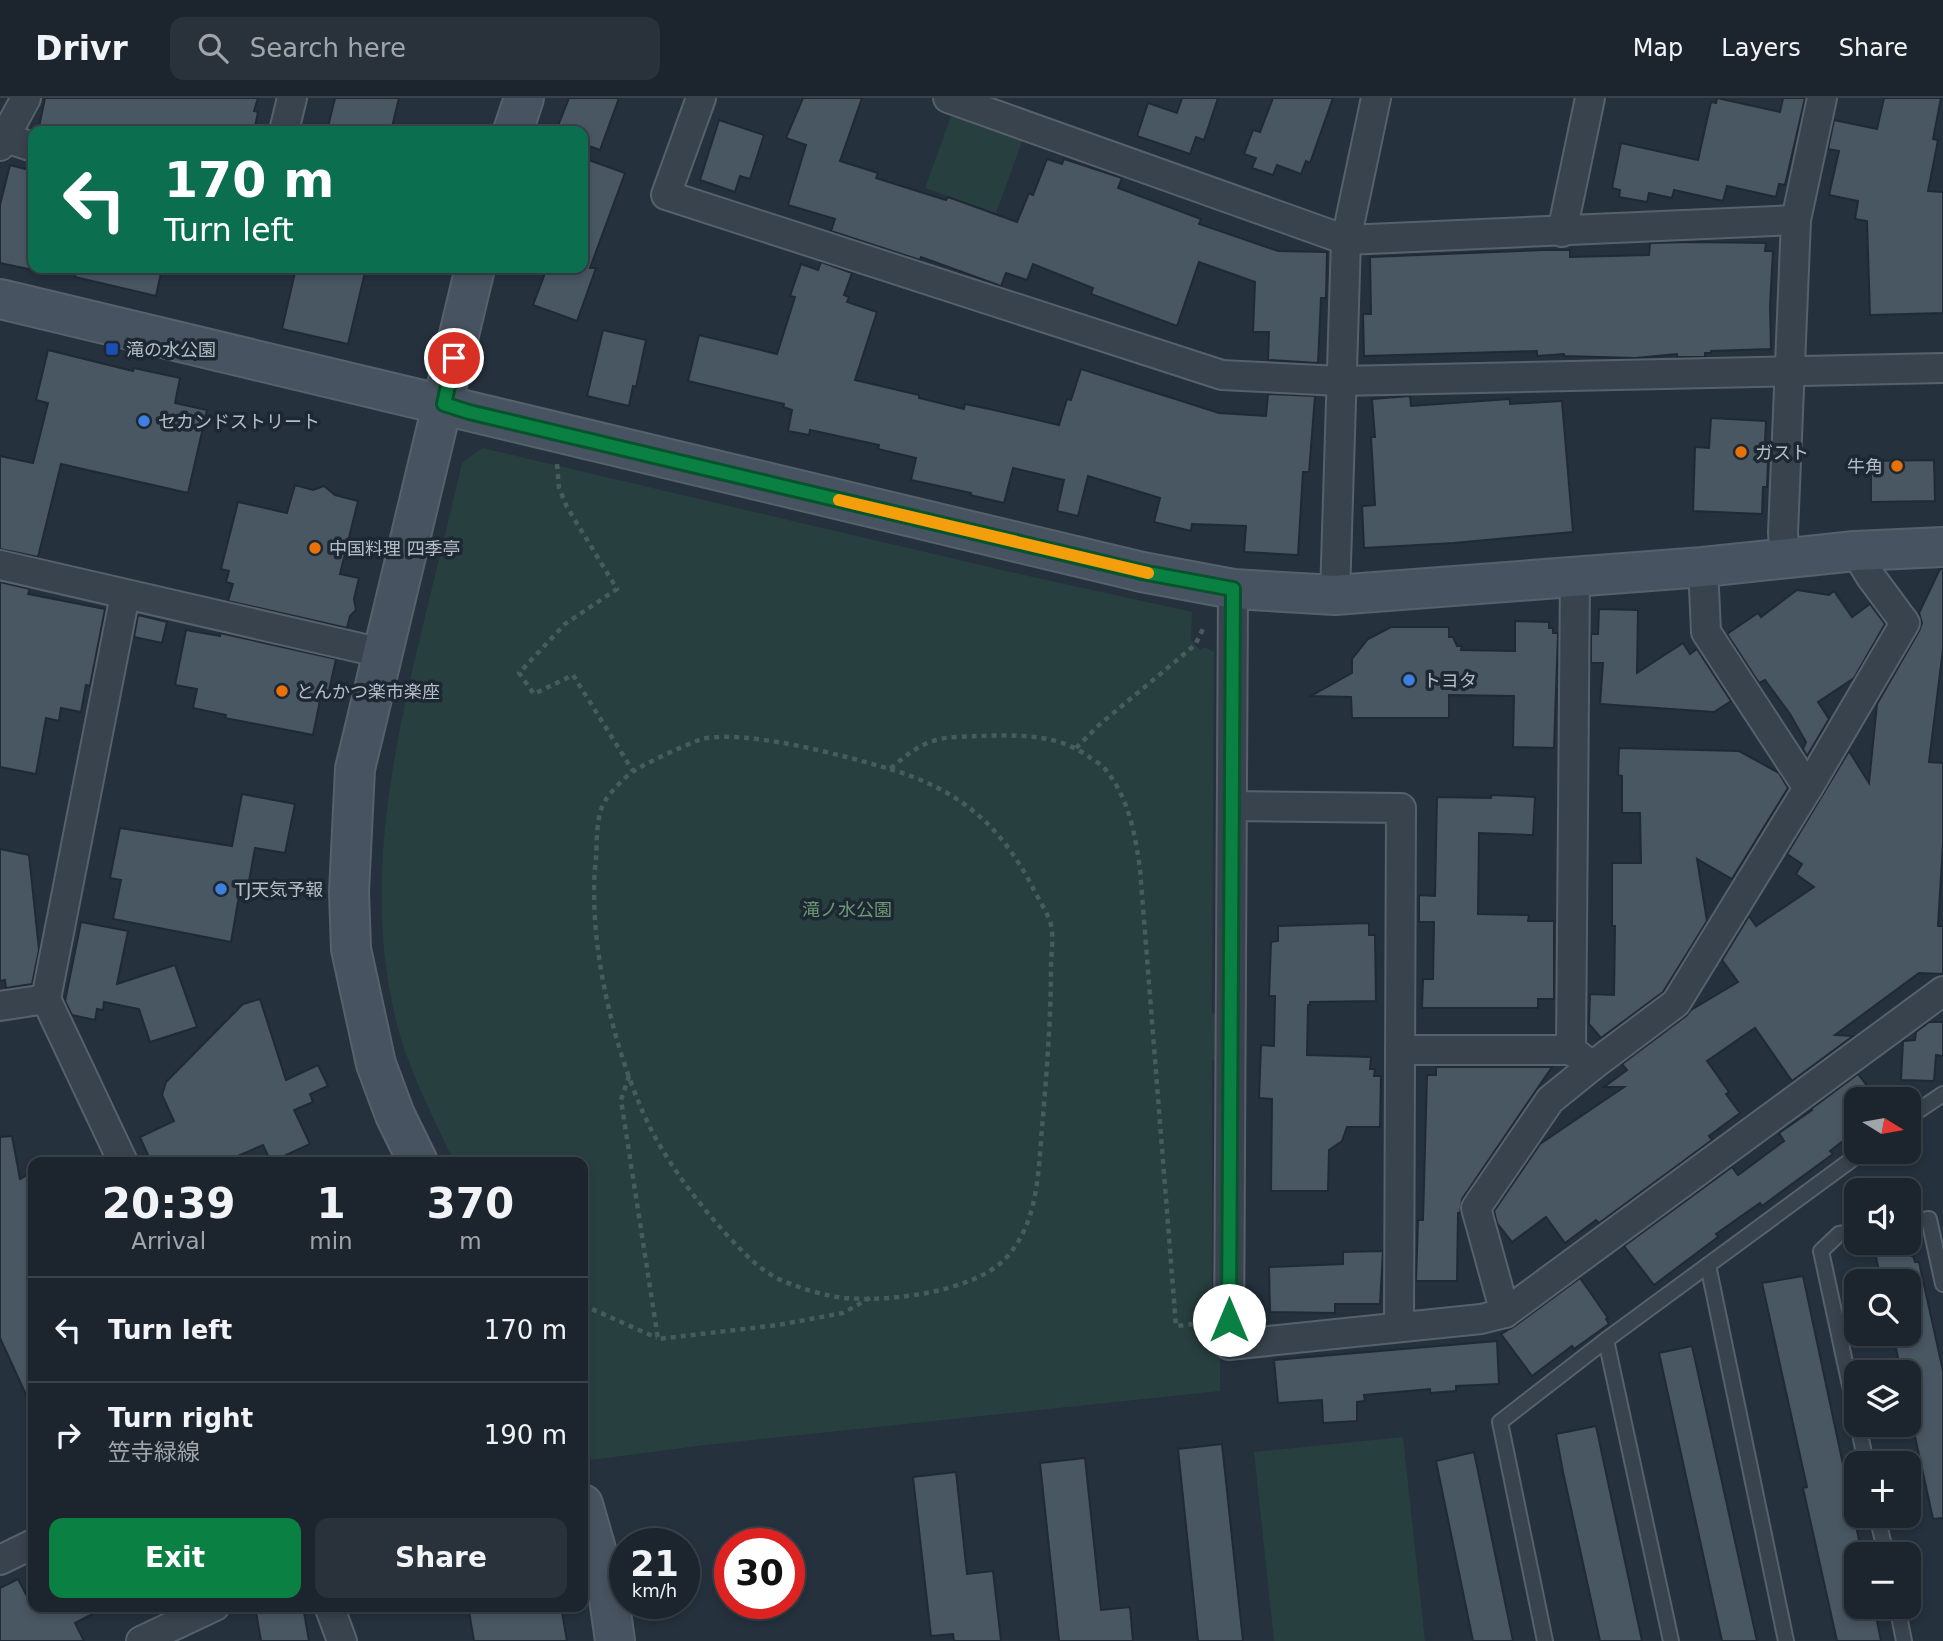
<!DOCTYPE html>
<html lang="en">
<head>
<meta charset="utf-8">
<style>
  body { margin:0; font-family:"DejaVu Sans","Noto Sans JP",sans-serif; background:#29313a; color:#f1f3f6; height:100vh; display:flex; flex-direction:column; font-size:26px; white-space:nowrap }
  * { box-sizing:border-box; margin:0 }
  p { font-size:23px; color:#a0a5aa }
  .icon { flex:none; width:38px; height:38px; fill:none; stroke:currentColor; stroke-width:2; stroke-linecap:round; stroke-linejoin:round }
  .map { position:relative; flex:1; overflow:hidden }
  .drawer { position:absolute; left:28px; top:1059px; width:560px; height:455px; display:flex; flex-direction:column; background:#1c252e; border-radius:14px; box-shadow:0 4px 10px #0003,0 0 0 2px #3a424a }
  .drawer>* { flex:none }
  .banner { position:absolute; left:28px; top:28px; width:560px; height:147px; border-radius:14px; box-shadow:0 4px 10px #0003,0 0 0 2px #3a424a; background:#0b6e4f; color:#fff; overflow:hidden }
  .needle { width:46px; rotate:101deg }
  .controls { position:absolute; left:1844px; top:989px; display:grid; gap:14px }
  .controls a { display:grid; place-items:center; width:77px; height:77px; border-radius:14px; background:#1c252e; box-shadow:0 4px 10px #0003,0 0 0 2px #3a424a; font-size:35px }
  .speed { position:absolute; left:609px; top:1430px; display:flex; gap:14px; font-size:35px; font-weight:700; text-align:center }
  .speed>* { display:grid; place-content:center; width:91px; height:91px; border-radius:50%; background:#1c252e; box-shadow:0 4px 10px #0003,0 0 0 2px #3a424a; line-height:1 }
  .speed small { font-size:18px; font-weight:400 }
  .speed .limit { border:10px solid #d22; background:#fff; color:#111 }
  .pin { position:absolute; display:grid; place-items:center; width:60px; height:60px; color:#fff; margin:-30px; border:4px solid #fff; border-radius:50%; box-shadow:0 2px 7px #0007 }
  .me { position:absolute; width:77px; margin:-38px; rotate:0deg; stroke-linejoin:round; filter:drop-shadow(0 0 5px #0008) }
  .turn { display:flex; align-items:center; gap:24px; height:147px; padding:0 21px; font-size:32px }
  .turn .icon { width:91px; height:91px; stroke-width:2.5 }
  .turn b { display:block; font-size:49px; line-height:60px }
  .eta { display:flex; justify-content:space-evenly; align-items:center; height:119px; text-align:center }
  .eta b { font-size:42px; font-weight:700; line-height:49px }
  .button { display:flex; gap:14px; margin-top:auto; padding:14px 21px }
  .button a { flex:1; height:80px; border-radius:14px; background:#0b8043; color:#fff; font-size:28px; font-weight:700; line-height:80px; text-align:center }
  .button a+a { background:#29313a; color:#f1f3f6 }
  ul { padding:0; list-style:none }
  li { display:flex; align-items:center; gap:21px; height:105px; padding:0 21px; border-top:2px solid #3a424a }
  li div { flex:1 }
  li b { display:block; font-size:26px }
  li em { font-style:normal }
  header { display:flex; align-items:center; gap:42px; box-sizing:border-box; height:98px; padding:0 35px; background:#1c252e; border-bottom:2px solid #3a424a }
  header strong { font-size:33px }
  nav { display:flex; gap:38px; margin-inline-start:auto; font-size:24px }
  .search { width:490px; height:63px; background:#29313a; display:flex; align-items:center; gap:18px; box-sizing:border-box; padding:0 24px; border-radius:14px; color:#a0a5aa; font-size:26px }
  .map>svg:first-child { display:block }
  .green { fill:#283f3f }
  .building { fill:#495763; stroke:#202a35; stroke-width:2 }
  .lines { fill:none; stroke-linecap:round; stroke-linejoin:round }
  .lane-casing { stroke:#57616b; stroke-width:18 }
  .street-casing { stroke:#57616b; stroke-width:32 }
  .secondary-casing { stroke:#57616b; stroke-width:42 }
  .path { stroke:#475c5d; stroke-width:4.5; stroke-dasharray:5 5; stroke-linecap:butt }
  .lane { stroke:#39434d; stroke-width:14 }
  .street { stroke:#39434d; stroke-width:28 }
  .secondary { stroke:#475360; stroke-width:38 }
  .route-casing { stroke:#07532c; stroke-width:18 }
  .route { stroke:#0b8043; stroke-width:12 }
  .slow { stroke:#f59e0b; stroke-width:12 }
  .transit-dot { fill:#1a4fb4; stroke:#1e2833; stroke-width:2.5 }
  .shop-dot { fill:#3f7fe0; stroke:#1e2833; stroke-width:2.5 }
  .food-dot { fill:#e8710a; stroke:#1e2833; stroke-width:2.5 }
  .labels { text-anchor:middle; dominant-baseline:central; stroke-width:7; stroke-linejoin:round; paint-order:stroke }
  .poi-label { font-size:18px; fill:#b5bec8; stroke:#1e2833; text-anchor:start }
  .park-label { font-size:18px; fill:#6d9874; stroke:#1e2833 }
</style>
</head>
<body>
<header>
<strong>Drivr</strong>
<div class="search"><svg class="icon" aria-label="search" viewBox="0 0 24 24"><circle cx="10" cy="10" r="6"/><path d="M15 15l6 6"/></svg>Search here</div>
<nav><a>Map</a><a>Layers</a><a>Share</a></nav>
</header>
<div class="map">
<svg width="1943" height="1543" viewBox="0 0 1943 1543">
  <rect width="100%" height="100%" fill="#25313d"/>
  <g class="green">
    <polygon points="953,13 1024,38 996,115 925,90"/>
    <path d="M482,350l533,125 177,39 -1,28 9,10 5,-3 9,5 -2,361 9,1 -1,45 -8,1v291l8,1v39l-515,54 -114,15 -8,-18v-280h-129c-21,-46 -46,-92 -58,-142 -32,-129 -5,-261 25,-387 14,-57 28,-114 41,-170z"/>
    <polygon points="1403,1339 1425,1543 1274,1543 1254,1354"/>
  </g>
  <g class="building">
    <polygon points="45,0 258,0 254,13 258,14 254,33 60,33 39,29"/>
    <polygon points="335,0 399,0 391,33 327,33"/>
    <polygon points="569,0 619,0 600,52 583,46 583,33 556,33"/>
    <polygon points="803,0 862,0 840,63 878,75 876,80 946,102 948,99 1017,124 1029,95 1033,97 1047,61 1062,66 1064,61 1122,80 1118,90 1201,121 1199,126 1278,153 1327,154 1326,200 1321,200 1318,265 1268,262 1269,234 1253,234 1255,184 1199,164 1177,228 1091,196 1093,190 1033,166 1027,182 1006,175 1001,188 921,159 920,162 831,133 835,121 788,107 806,47 786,40"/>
    <polygon points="1182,0 1218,0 1204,42 1196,39 1190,56 1137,38 1148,5 1177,15"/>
    <polygon points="1273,0 1333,0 1310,65 1306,63 1301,76 1277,67 1273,77 1252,70 1256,60 1244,56 1253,32 1260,34"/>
    <polygon points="1717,0 1780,14 1783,0 1805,0 1785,87 1779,86 1776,99 1727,88 1723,103 1674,92 1672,100 1649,95 1647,104 1619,99 1620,92 1612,90 1621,45 1698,62 1711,4 1716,5"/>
    <polygon points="1884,0 1941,0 1933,41 1938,42 1928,93 1943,94 1943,215 1870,217 1867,123 1855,121 1858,103 1829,97 1839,53 1828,51 1834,22 1877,31"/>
    <polygon points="719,22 764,37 750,81 740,78 735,94 700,82"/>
    <polygon points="583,60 625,75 590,170 596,170 577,223 533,207 547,170 583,170"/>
    <polygon points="10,67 33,73 33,172 0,165 0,107"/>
    <polygon points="1691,144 1766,145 1765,153 1773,153 1770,208 1771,251 1711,253 1711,255 1705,255 1705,259 1677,259 1677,256 1635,260 1564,258 1564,256 1537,258 1537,253 1364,258 1363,216 1371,216 1370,159 1544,152 1570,152 1570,159 1649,157 1650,145"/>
    <polygon points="821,164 852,175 844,197 849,199 847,204 877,214 855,282 919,297 919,300 964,311 965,306 994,312 1059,327 1067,301 1071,302 1081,271 1219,315 1266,318 1268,296 1315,298 1309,374 1303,374 1298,457 1244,454 1246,428 1192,426 1191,433 1154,424 1160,400 1088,378 1078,418 1057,413 1064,382 1013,370 1004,405 970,397 971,395 911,382 916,360 878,351 879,347 810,332 809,337 788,333 792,312 783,309 784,306 688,283 699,237 777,256 795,199 790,198 801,166 818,172"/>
    <polygon points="76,170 162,170 156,198 75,179"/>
    <polygon points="296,170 366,170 348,246 282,231"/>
    <polygon points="603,232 646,242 636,289 633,288 629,308 587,298"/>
    <polygon points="48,252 133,273 134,270 180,280 175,305 207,312 188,395 61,366 38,459 0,451 0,358 33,365 48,305 36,302"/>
    <polygon points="1410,298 1411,308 1510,301 1510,306 1562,303 1573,434 1454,445 1364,450 1362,408 1375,407 1371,339 1375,339 1372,301"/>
    <polygon points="1711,320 1766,323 1764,363 1768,364 1767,389 1763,389 1762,416 1693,413 1695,349 1709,350"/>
    <polygon points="1934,362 1935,403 1871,404 1871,363"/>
    <polygon points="295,387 313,392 324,388 335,397 358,403 340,476 359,480 354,501 356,512 350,518 347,530 228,503 233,486 226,484 229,473 221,471 238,404 287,415"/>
    <polygon points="1940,471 1943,471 1943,551 1929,664 1943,665 1943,746 1938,828 1943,828 1943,876 1919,875 1835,937 1853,938 1792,983 1755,930 1707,963 1729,994 1726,996 1740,1015 1709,1038 1712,1042 1599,1125 1596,1122 1565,1145 1546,1119 1512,1144 1497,1125 1494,1113 1540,1046 1624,989 1604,989 1627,972 1622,966 1686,918 1691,912 1738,884 1722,862 1749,818 1756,828 1814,789 1796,776 1802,766 1787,756 1849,653 1869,685 1877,606 1919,533 1922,525 1919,515"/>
    <polygon points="0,484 30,491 28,496 105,511 90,588 86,587 81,614 61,610 59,623 46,620 36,676 0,669"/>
    <polygon points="1797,492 1829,497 1834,493 1852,519 1870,506 1885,526 1854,580 1818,604 1829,621 1807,658 1803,651 1806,644 1790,616 1765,582 1759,585 1727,536 1758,515 1761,519"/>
    <polygon points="1599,511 1638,512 1637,575 1683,545 1690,556 1697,551 1731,603 1714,614 1600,606 1603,565 1591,565 1591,536 1598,536"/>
    <polygon points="138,517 167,524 162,545 134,539"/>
    <polygon points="1515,523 1549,524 1549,530 1553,530 1553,535 1558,535 1554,650 1513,649 1514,598 1449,597 1449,620 1352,620 1351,599 1311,598 1352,575 1352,561 1368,541 1391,529 1449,529 1449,539 1453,539 1457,548 1462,548 1461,552 1515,553"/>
    <polygon points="186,532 220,538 220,535 336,561 329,593 322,592 313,637 225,620 226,617 193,610 197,591 175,587"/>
    <polygon points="1619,650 1739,653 1779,675 1788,690 1732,781 1697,761 1707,823 1663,894 1601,940 1589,926 1590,896 1614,897 1615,828 1612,828 1612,765 1641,765 1640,715 1622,715 1622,678 1618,677"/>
    <polygon points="242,696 295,706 285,755 255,750 246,800 239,798 231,844 113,821 121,782 110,780 120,730 232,748"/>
    <polygon points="1491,697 1535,699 1533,737 1479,735 1478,816 1529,817 1528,823 1554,823 1554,901 1538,901 1538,910 1422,910 1423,881 1433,881 1434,824 1419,824 1419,797 1435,798 1437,699 1491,700"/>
    <polygon points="0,751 29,757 39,852 32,886 6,890 5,882 0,883"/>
    <polygon points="81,824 128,833 117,886 175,867 197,929 150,944 139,911 104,904 103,912 97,911 95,922 72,917 65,903"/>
    <polygon points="1369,825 1369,837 1375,837 1376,903 1310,904 1310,907 1308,907 1307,957 1371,959 1370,971 1375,971 1374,978 1381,978 1380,1029 1347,1029 1342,1043 1329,1052 1328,1093 1271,1093 1272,1001 1259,1000 1261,947 1274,948 1275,898 1269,898 1271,844 1278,843 1278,828"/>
    <polygon points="260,901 286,982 318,967 328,988 310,996 313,1004 294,1012 310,1046 271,1064 263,1047 224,1064 151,1064 140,1039 174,1023 162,997 166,984 243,906"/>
    <polygon points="1929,924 1943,924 1943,958 1936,957 1934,983 1901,982 1903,943 1915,942 1916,934"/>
    <polygon points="1436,969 1552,969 1462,1101 1460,1115 1458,1115 1457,1183 1416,1183 1418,1122 1423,1122 1427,977 1436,977"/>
    <polygon points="1858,976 1877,1001 1857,1001 1857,1032 1830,1053 1833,1056 1762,1108 1760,1105 1716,1136 1718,1139 1654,1187 1624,1148 1732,1069 1738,1077 1784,1043 1779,1035 1812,1012 1811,1011"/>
    <polygon points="12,1038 20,1081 33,1074 33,1312 0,1240 0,1039"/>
    <polygon points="1873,1144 1908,1144 1911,1158 1913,1158 1915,1164 1919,1164 1943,1273 1943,1420 1933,1421 1909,1311 1909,1274 1901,1274 1893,1236 1909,1236 1909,1183 1881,1183"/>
    <polygon points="1383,1153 1380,1206 1335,1206 1335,1215 1270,1214 1269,1169 1343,1166 1343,1154"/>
    <polygon points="1803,1178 1862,1456 1857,1456 1857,1508 1874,1508 1881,1543 1837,1543 1803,1390 1807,1389 1762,1185"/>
    <polygon points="1580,1180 1608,1220 1606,1221 1609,1226 1574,1251 1572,1248 1532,1278 1501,1236 1515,1228"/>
    <polygon points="1497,1243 1499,1286 1456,1288 1456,1293 1430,1295 1430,1291 1364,1297 1365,1303 1357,1304 1357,1323 1323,1325 1322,1302 1278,1305 1274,1262"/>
    <polygon points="1692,1248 1757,1543 1722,1543 1659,1255"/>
    <polygon points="1596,1328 1642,1543 1600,1543 1563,1374 1556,1336"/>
    <polygon points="1222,1346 1243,1543 1198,1543 1178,1351"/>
    <polygon points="1474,1354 1513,1543 1473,1543 1436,1363"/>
    <polygon points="1085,1360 1101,1512 1130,1509 1133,1543 1059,1543 1040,1365"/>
    <polygon points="956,1374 967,1476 993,1473 1001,1543 954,1543 953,1536 931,1538 913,1379"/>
    <polygon points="18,1481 32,1508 108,1508 75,1525 84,1543 0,1543 0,1490"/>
    <polygon points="255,1508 303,1508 309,1543 261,1543"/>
    <polygon points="468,1508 561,1508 567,1543 474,1543"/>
  </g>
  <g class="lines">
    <g class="lane-casing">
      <g id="lane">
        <polyline points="1909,1019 1943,996"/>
        <polyline points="1909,1124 1929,1121 1943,1186"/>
        <polyline points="1857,1133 1839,1136 1821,1153 1857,1320"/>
        <polyline points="1708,1167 1786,1543"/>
        <polyline points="1606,1242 1671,1543"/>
        <polyline points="1858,1326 1866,1365"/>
        <polyline points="1877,1418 1886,1456"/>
        <polyline points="1897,1508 1904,1543"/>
        <polyline points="1545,1543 1500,1324 1606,1242 1862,1054"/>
      </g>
    </g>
    <g class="street-casing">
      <g id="street">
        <polyline points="701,0 666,97 1222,277 1340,283 1943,270"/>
        <polyline points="948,0 1346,142 1796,122"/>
        <polyline points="284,33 292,0"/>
        <polyline points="0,38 33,49"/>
        <polyline points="0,48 26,0"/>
        <polyline points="1562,134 1590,0"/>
        <polyline points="1785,462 1783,435 1796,122 1822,0"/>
        <polyline points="0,467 382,555"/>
        <polyline points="1703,469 1706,534 1808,690"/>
        <polyline points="1575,479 1571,952 1592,968 1550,1002 1476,1110 1505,1215 1943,893"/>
        <polyline points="1233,491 1229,1247 1481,1221 1505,1215"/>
        <polyline points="1335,497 1346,142 1376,0"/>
        <polyline points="1232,708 1401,710 1399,1229"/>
        <polyline points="0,908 46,901"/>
        <polyline points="1400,952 1571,952"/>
        <polyline points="1592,968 1676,905 1808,690 1905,525 1871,479 1855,453"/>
        <polyline points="123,1064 46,901 125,497"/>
        <polyline points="0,1462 33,1446"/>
        <polyline points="329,1508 342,1543"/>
        <polyline points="141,1543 215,1508"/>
      </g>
    </g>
    <g class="secondary-casing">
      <g id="secondary">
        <polyline points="513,33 524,0"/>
        <polyline points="0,201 1142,474 1233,491 1335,497 1703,469 1855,453 1943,449"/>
        <polyline points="418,1064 395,1017 376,966 351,851 349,794 355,671 475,170"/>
        <polyline points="583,1406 608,1493 615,1543"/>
      </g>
    </g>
    <g class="path">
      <polyline points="557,366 559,390 567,409 617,491 565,526 519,575 534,596 573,577 633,673"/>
      <polyline points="1076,650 1099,627 1195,547 1204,529"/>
      <path d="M890,671c69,21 110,55 143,119 5,11 15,25 18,37 3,13 0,29 0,42 0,50 -4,100 -8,150 -5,48 -2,104 -38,142 -32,34 -129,46 -174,37 -13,-3 -28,-7 -40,-12 -29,-10 -44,-28 -65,-50 -33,-37 -65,-79 -84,-124 -31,-71 -55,-175 -46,-252 1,-17 0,-43 9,-57 6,-10 20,-24 29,-30 10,-7 57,-29 68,-32 45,-10 143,17 188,30 13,-11 24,-21 40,-27 15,-6 33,-5 48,-6 38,-1 77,-3 110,20 5,4 13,8 17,13 24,29 30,65 35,100l36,457 26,-3"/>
      <polyline points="629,978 621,1002 658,1241 778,1227 843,1215 870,1200"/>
      <polyline points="583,1207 657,1240"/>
    </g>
    <use href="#lane" class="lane"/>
    <use href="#street" class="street"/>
    <use href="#secondary" class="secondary"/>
  </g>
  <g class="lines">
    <g class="route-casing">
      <polyline id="route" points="454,260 444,306 469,314 1142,474 1233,491 1229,1222"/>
    </g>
    <use href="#route" class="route"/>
    <polyline class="slow" points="839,402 1148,475"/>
  </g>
  <rect class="transit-dot" x="105" y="244" width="14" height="14" rx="3.5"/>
  <g class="shop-dot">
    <circle cx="144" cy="323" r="7"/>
    <circle cx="1409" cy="582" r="7"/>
    <circle cx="221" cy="791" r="7"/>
  </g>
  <g class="food-dot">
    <circle cx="1741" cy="354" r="7"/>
    <circle cx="1897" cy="368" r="7"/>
    <circle cx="315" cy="450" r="7"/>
    <circle cx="282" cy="593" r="7"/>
  </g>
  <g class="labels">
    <g class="poi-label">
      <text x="126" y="251">滝の水公園</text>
      <text x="158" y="323">セカンドストリート</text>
      <text x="1755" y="354">ガスト</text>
      <text x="1883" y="368" text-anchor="end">牛角</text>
      <text x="329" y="450">中国料理 四季亭</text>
      <text x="1423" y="582">トヨタ</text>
      <text x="296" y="593">とんかつ楽市楽座</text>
      <text x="235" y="791">TJ天気予報</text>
    </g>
    <g class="park-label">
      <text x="847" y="811">滝ノ水公園</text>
    </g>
  </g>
</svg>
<div class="controls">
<a><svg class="needle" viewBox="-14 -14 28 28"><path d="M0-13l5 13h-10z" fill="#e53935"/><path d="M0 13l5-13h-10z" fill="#a0a5aa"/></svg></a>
<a><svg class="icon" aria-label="sound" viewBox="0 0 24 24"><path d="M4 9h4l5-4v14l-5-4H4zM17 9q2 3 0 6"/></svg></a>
<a><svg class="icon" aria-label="search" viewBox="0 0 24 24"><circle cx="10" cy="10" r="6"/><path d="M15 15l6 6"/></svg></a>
<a><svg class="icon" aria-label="layers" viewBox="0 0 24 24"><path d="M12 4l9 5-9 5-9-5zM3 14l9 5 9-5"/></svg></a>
<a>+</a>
<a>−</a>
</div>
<div class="speed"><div>21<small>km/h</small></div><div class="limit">30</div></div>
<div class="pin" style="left:454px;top:260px;background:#d93025"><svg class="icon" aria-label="arrive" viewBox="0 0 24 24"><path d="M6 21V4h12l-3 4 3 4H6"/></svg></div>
<svg class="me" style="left:1229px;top:1222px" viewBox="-20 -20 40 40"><circle r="19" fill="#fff"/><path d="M0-13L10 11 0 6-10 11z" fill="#0b8043"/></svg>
<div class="banner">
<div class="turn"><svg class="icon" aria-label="left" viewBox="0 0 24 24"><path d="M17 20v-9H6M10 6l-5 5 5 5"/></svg><div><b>170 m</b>Turn left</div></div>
</div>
<section class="drawer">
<div class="eta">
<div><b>20:39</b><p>Arrival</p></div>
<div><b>1</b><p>min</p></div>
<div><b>370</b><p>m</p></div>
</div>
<ul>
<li><svg class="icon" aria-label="left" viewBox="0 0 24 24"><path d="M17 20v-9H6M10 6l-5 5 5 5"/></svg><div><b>Turn left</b></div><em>170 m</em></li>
<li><svg class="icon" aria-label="right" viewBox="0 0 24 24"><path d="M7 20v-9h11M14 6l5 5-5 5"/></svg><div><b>Turn right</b><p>笠寺緑線</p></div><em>190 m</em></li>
</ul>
<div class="button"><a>Exit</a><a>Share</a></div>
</section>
</div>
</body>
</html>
